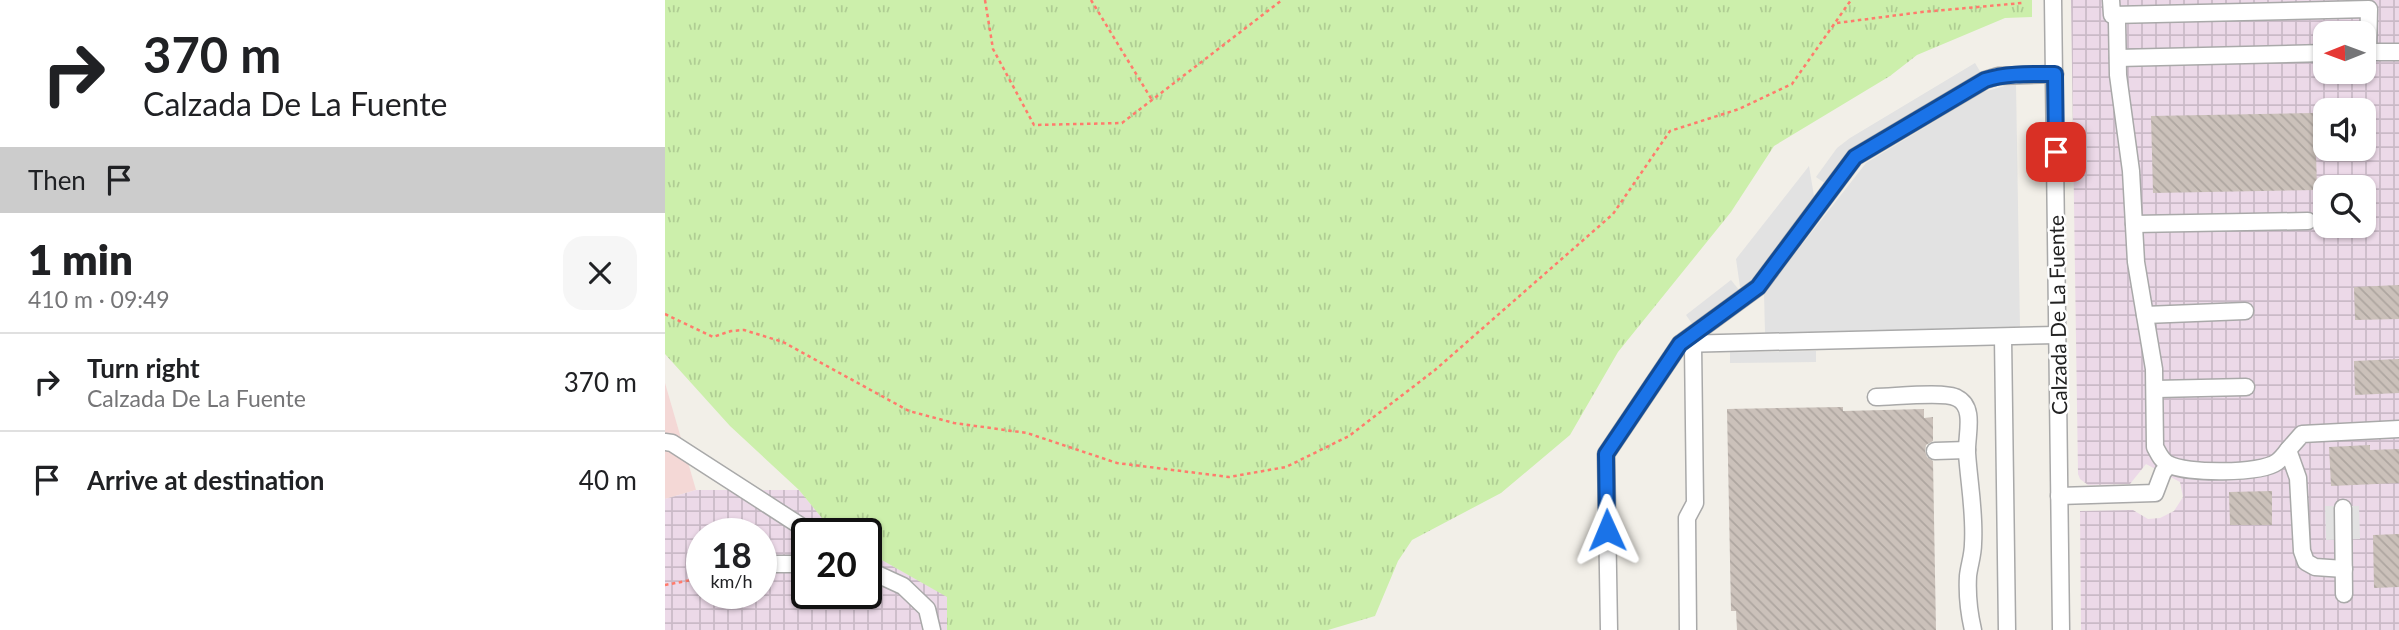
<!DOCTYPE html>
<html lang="en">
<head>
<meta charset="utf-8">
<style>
  body { margin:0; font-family:Lato,sans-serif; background:#f6f6f6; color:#202124; height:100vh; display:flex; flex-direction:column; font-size:26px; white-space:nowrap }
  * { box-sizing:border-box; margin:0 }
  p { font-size:23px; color:#757577 }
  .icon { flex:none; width:38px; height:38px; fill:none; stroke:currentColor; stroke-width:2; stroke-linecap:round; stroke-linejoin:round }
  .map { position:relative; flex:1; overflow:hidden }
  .side { display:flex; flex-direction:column; background:#fff; width:665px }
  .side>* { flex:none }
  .hud { background:#fff; color:#202124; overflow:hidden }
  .needle { width:46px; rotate:269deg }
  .buttons { position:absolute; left:1648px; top:21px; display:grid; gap:14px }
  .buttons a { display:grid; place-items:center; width:63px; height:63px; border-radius:14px; background:#fff; box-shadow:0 2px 5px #0004; font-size:35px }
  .speed { position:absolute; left:21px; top:518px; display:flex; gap:14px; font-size:35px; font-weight:700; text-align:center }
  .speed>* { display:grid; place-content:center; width:91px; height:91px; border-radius:50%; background:#fff; box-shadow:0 2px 5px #0004; line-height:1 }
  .speed small { font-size:18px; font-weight:400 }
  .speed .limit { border:4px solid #111; border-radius:10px; background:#fff; color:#111 }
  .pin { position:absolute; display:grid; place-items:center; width:60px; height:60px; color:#fff; margin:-30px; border-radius:14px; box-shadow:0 4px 10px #0006 }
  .me { position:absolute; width:77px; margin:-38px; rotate:359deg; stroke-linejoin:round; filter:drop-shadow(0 0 5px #0008) }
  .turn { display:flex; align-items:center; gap:24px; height:147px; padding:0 28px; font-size:32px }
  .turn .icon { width:91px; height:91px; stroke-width:2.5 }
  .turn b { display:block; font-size:49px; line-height:60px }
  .then { display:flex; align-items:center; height:66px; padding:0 28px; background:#0003; gap:14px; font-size:26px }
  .round { display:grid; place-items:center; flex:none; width:74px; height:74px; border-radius:21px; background:#f6f6f6 }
  .summary { display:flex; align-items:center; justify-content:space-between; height:119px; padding:0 28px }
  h1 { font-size:42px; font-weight:800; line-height:52px }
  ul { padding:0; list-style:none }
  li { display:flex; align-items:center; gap:21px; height:98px; padding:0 28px; border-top:2px solid #e0e0e0 }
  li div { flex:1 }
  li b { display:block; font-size:26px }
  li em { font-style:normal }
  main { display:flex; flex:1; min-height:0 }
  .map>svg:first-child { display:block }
  .commercial { fill:#f4d8d6 }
  .industrial { fill:url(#industrial-grid); fill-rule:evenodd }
  .grass { fill:url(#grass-tufts) }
  .parking { fill:#e2e2e2 }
  .building { fill:url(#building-back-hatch) }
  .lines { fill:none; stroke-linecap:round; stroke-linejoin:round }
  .minor-casing { stroke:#a9a9a9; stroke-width:19 }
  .path { stroke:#ff7b6c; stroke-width:2.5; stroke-dasharray:3.5 3.5; stroke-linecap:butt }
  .minor { stroke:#fff; stroke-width:16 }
  .route-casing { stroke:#114b97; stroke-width:18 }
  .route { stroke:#1a73e8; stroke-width:12 }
  .labels { text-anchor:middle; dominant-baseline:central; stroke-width:5; stroke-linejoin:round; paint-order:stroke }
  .street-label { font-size:21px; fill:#222; stroke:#fff }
</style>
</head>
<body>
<main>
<section class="side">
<div class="hud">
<div class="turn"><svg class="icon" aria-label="right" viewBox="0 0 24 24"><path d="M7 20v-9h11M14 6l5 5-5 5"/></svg><div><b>370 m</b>Calzada De La Fuente</div></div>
<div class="then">Then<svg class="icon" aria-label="arrive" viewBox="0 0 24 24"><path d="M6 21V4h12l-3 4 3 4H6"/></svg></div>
</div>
<div class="summary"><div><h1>1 min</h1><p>410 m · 09:49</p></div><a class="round"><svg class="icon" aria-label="close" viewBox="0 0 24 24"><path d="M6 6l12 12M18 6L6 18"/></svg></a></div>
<ul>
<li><svg class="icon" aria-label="right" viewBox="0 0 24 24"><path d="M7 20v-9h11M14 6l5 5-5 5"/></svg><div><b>Turn right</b><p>Calzada De La Fuente</p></div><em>370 m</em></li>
<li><svg class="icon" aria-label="arrive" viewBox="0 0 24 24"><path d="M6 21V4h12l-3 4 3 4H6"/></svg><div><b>Arrive at destination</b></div><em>40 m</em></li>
</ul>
</section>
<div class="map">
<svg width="1734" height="630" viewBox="0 0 1734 630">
  <defs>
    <pattern id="industrial-grid" width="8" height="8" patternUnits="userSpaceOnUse" patternTransform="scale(1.75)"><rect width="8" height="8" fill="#ecd9e8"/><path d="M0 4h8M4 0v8" fill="none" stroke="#cabac7"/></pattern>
    <pattern id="grass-tufts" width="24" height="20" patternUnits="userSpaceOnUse" patternTransform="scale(1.75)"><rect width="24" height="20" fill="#ccefab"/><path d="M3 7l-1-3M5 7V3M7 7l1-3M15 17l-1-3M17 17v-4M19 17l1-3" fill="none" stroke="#afcd93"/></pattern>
    <pattern id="building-back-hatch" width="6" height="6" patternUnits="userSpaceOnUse" patternTransform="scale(1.75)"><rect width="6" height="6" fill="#cbc1ba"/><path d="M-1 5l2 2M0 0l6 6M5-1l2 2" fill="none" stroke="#aea6a0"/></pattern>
  </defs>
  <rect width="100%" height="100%" fill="#f2efe8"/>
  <polygon class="commercial" points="0,383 31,490 0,499"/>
  <g class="industrial">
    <path d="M1406,0h328v630h-318l-1,-119 53,-1 15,9 12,-1 14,-7 9,-14 -3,-15 -34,-18 -16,20 -42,1 -8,-6 -2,-5zM1661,33h38v39h-38zM1661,110h38v39h-38zM1661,187h38v39h-38z"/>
    <path d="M31,490h103l37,44h-29v59h59v-42l82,46 -1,33h-282v-131zM37,534h59v59h-59z"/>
  </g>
  <polygon class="grass" points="0,0 1367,0 1367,17 1340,18 1252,55 1225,76 1109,146 1066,212 953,352 905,435 836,493 747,540 733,561 710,616 663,630 282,630 282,597 201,551 201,534 170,534 134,490 65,426 0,354"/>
  <g class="parking">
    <polygon points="1310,63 1316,73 1193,147 1161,184 1151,177 1172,148 1185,138"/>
    <polygon points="1351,83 1355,329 1100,333 1099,293 1201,163 1318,92"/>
    <polygon points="1144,166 1150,202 1083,289 1075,287 1071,259"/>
    <polygon points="1066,280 1074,290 1028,325 1021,315"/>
    <polygon points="1151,351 1151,362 1065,363 1065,352"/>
    <polygon points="1660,506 1694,506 1695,539 1661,540"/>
  </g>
  <g class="building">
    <polygon points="1650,113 1652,190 1488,193 1486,116"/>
    <polygon points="1734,285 1734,319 1690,320 1689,287"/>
    <polygon points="1734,359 1734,393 1690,395 1689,361"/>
    <polygon points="1178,407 1178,411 1259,409 1259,418 1268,417 1268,441 1261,445 1260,451 1262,457 1268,461 1271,630 1072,630 1071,611 1066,611 1062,409"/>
    <polygon points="1705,445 1705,450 1734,449 1734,483 1666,486 1664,447"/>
    <polygon points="1607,491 1607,525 1565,525 1564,492"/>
    <polygon points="1734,534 1734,587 1709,588 1708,535"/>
  </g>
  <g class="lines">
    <g class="minor-casing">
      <g id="minor">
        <polyline points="1388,0 1396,630"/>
        <polyline points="1446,0 1447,15 1704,9 1703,52"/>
        <path d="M1452,22l1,53 13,96 5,91 18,107 1,78c4,7 6,13 13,17 17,10 93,10 109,-2 4,-3 8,-8 11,-12"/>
        <polyline points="1699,52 1734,52"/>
        <polyline points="1453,58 1661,53"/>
        <polyline points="1469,224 1643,221"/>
        <polyline points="1480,315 1580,311"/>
        <polyline points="1338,337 1342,630"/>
        <polyline points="1015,344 1392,335"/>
        <polyline points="1491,389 1581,387"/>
        <path d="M1211,397c17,0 69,-6 81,1 19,9 9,38 10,55 2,30 8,60 6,91 0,11 -4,22 -5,32 -1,18 1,37 5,54"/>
        <polyline points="0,442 7,443 148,534"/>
        <polyline points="1270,451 1302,450"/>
        <polyline points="1394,496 1490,493 1498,472 1504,465"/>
        <polyline points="1678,508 1679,594"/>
        <polyline points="111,564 142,564"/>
        <polyline points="201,569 238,586 262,609 267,630"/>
        <polyline points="1679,569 1650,567 1641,562 1637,551 1633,478 1623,450 1637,434 1734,429"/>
        <polyline points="944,630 941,454 1015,344 1093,287 1190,157 1320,80 1333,76 1390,74"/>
        <polyline points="1023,630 1022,518 1030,503 1028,344"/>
      </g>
    </g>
    <g class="path">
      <polyline points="320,0 328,49 369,125 457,123 617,0"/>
      <polyline points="426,0 487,100"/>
      <polyline points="1172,23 1257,12 1357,3 1357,0"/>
      <polyline points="0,314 48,337 66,331 79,330 118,342 244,411 289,423 362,433 452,463 564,477 621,467 684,436 770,370 948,214 1005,131 1074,109 1127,84 1186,0"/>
      <polyline points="0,585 37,578"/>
    </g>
    <use href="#minor" class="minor"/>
  </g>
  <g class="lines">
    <g class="route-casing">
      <path id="route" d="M942,530l-1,-76 74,-110 78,-57 97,-130 130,-77c22,-7 46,-6 70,-6l1,78"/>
    </g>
    <use href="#route" class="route"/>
  </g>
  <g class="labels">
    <g class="street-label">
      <text transform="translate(1392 315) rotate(-91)">Calzada De La Fuente</text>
    </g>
  </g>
</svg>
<div class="buttons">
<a><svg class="needle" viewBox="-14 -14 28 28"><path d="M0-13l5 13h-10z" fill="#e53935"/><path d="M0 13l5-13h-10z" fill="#757577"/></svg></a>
<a><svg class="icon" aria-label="sound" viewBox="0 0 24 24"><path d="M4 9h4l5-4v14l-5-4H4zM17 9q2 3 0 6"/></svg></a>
<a><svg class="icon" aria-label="search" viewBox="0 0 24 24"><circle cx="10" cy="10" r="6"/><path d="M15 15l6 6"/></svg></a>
</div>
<div class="speed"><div>18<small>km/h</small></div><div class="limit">20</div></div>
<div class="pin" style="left:1391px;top:152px;background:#d93025"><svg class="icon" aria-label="arrive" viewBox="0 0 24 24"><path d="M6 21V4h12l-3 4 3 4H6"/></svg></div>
<svg class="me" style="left:942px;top:530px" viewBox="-20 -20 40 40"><path d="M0-17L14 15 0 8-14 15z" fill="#1a73e8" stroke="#fff" stroke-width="4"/></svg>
</div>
</main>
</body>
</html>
